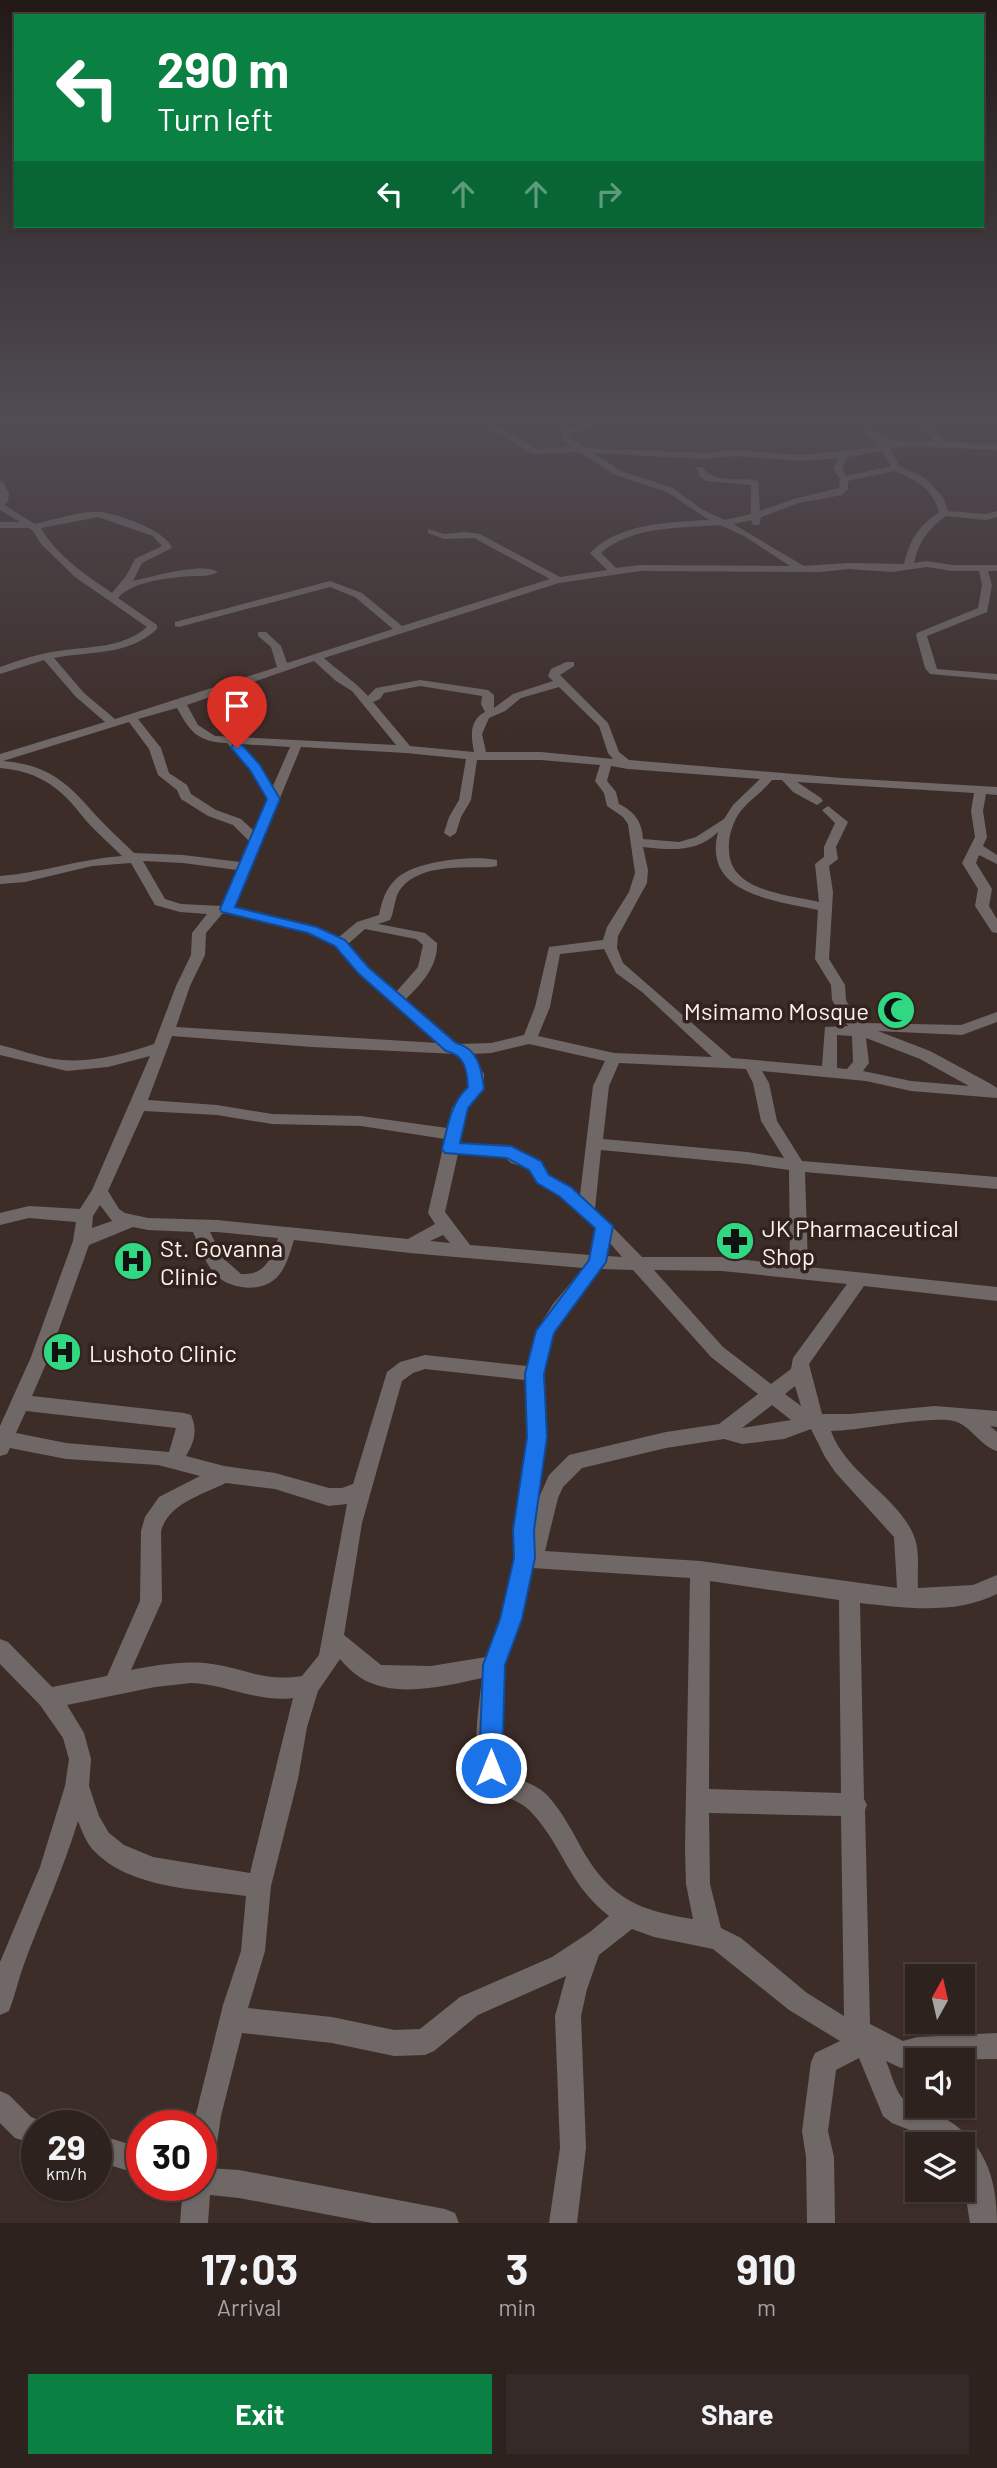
<!DOCTYPE html>
<html lang="en">
<head>
<meta charset="utf-8">
<style>
  body { margin:0; font-family:Barlow,sans-serif; background:#362a28; color:#f1f3f6; height:100vh; display:flex; flex-direction:column; font-size:26px; white-space:nowrap }
  * { box-sizing:border-box; margin:0 }
  p { font-size:23px; color:#a7a4a4 }
  .icon { flex:none; width:38px; height:38px; fill:none; stroke:currentColor; stroke-width:2; stroke-linecap:round; stroke-linejoin:round }
  .map { position:relative; height:2223px; overflow:hidden }
  .sheet { display:flex; flex-direction:column; background:#2e221f; flex:1 }
  .sheet>* { flex:none }
  .banner { position:absolute; left:14px; top:14px; width:970px; height:214px; border-radius:0px; box-shadow:0 2px 5px #0004,0 0 0 2px #493f3d; background:#0b8043; color:#fff; overflow:hidden }
  .needle { width:46px; rotate:8deg }
  .tools { position:absolute; left:905px; top:1964px; display:grid; gap:14px }
  .tools a { display:grid; place-items:center; width:70px; height:70px; border-radius:0px; background:#2e221f; box-shadow:0 2px 5px #0004,0 0 0 2px #493f3d; font-size:35px }
  .speed { position:absolute; left:21px; top:2110px; display:flex; gap:14px; font-size:35px; font-weight:700; text-align:center }
  .speed>* { display:grid; place-content:center; width:91px; height:91px; border-radius:50%; background:#2e221f; box-shadow:0 2px 5px #0004,0 0 0 2px #493f3d; line-height:1 }
  .speed small { font-size:18px; font-weight:400 }
  .speed .limit { border:10px solid #d22; background:#fff; color:#111 }
  .pin { position:absolute; display:grid; place-items:center; width:60px; height:60px; color:#fff; margin:-72px -30px; border-radius:50% 50% 50% 0; rotate:-45deg; box-shadow:0 0 7px #0007 }
  .pin .icon { rotate:45deg }
  .me { position:absolute; width:77px; margin:-38px; rotate:0deg; stroke-linejoin:round; filter:drop-shadow(0 0 5px #0008) }
  .turn { display:flex; align-items:center; gap:24px; height:147px; padding:0 28px; font-size:32px }
  .turn .icon { width:91px; height:91px; stroke-width:2.5 }
  .turn b { display:block; font-size:49px; line-height:60px }
  .lanes { display:flex; align-items:center; height:66px; padding:0 28px; background:#0003; justify-content:center; gap:35px; direction:ltr }
  .lanes .off { opacity:.35 }
  .eta { display:flex; justify-content:space-evenly; align-items:center; height:119px; text-align:center }
  .eta b { font-size:42px; font-weight:700; line-height:49px }
  .cta { display:flex; gap:14px; margin-top:auto; padding:14px 28px }
  .cta a { flex:1; height:80px; border-radius:0px; background:#0b8043; color:#fff; font-size:28px; font-weight:700; line-height:80px; text-align:center }
  .cta a+a { background:#362a28; color:#f1f3f6 }
  .map>svg:first-child { display:block }
  .lines { fill:none; stroke-linecap:round; stroke-linejoin:round }
  .minor { fill:#706866; fill-rule:evenodd }
  .route { fill:#1a73e8; stroke:#114b97; stroke-width:2 }
  .labels { text-anchor:middle; dominant-baseline:central; stroke-width:7; stroke-linejoin:round; paint-order:stroke }
  .poi-label { font-size:24px; fill:#fdf2ef; stroke:#32231f; text-anchor:start }
</style>
</head>
<body>
<div class="map">
<svg width="997" height="2223" viewBox="0 0 997 2223">
  <rect width="100%" height="100%" fill="#3d2d29"/>
  <g class="lines">
    <g class="minor">
      <path d="M480,422h11l46,27 35,-2 -10,-8v-9l29,-8 7,2 -29,9 1,5 15,10 120,5 31,-3 66,5 77,-8 -22,-25h9c21,25 39,18 70,20l-23,-20h10l24,20 50,2v6l-92,-4 -15,3 9,17 26,12 18,19 5,14 38,3 11,-3v6l-11,3 -40,-4c-18,13 -27,25 -32,47l13,-2 25,4h45v6h-9l4,14 -5,27 -60,24 10,33 60,5v6l-67,-6 -5,-6 -9,-33 1,-2 61,-25 4,-23 -3,-14h-27l-25,-4 -35,5 -44,-3 -28,3 -180,-1 -81,12 -235,75c14,13 32,24 44,38l8,-8 44,-8 68,10 6,5v13l19,-14 40,-13 -5,-5 3,-7 15,-7h8v4l-14,9 48,48 11,29 10,8 213,18 155,9v8l-11,-1 -3,17 4,26 -4,9 14,9v9l-18,-9 -3,8 16,26 -3,17 8,13v14l-5,-1 -17,-26 3,-17 -16,-26 13,-26 -4,-26 3,-18 -177,-11 24,16 2,3 -6,4 -24,-13 -11,-12h-10c-10,13 -25,21 -34,35 -6,10 -10,23 -9,35 0,41 59,45 90,52l-4,-38 9,-7v-10l11,-24 -13,-13 6,-4 20,16 -12,25 2,12 -9,7 4,26 -4,67 16,26 1,15 9,17 7,6 99,2 36,-13v10l-35,13 -84,-4 52,20 61,33 6,4v10l-86,-7 -45,-10 -104,-10 7,12 8,38 25,40 195,16v12l-192,-17 3,95 189,20v14l-133,-15 -55,78 13,50h28l85,-8 62,5v16l-7,-1 7,6v19c-16,-5 -25,-23 -40,-29 -21,-8 -96,9 -126,9 15,43 71,68 84,108 5,15 2,34 3,49l55,-3 24,-10v19c-42,21 -92,14 -137,9l4,196 3,6 -2,5 5,214 33,17 14,-4 80,-4v26l-80,1v3l-16,5 -15,-7c5,11 9,30 18,39 10,8 25,9 35,15 44,23 58,60 58,108h-27l-8,-50v-29h-27l-13,-9 -30,-12 -9,-7 -24,-58 -23,12 -8,61 6,26 1,66h-28l-1,-66 -4,-26 9,-69 4,-9 25,-12 -51,-31 -76,-61 -59,-12 -22,-8 -33,26 -12,34 -6,27 5,132 -9,75h-28l11,-75 -5,-132 11,-40 -88,39 -44,36 -9,4 -31,1 -62,-13 -90,-10 -21,83 -6,41 -7,11 31,2 206,39 10,4 4,10h-87l-133,-25 -29,-3 -2,28h-28l3,-37h18v-60h-8l30,-121 18,-54 5,-55c-50,-7 -116,-7 -153,-46 -7,-8 -11,-19 -15,-29 -15,49 -36,95 -54,143 -6,16 -9,32 -15,47l-9,4v-53l40,-95 25,-81 4,-27 -6,-21 -23,-33 -40,-41v-25l8,3 44,45 55,-11 33,-75 1,-70 4,-14 14,-20 41,-21 -42,-11 -92,-6 -56,-11 -3,6 -7,2v-30l31,-69 42,-116 3,-19 -47,-4 -29,7v-12l29,-7 51,3 12,-19 58,-134 -42,11 -41,4 -67,-16v-10c18,4 35,11 53,14 35,5 69,-4 101,-15l22,-58 15,-31 1,-22 15,-19 -27,-2 -25,-7 -24,-42 -39,3 -67,16 -25,2v-8c41,-3 80,-17 122,-20 -14,-14 -31,-28 -43,-44 -21,-27 -44,-41 -79,-44v-14l105,-32 -29,-25 -32,-37 -44,14v-7c19,-7 38,-13 58,-16 30,-5 64,-2 89,-24l-72,-50 -34,-33 -8,-13 -4,-3h-29v-6h20l-20,-12v-29l3,1 6,11 -1,9 -4,3 31,19c17,-4 49,-14 66,-12 17,2 66,19 71,36l-30,15 -9,18c19,-4 69,-19 85,-9 -10,6 -26,3 -38,5 -20,2 -49,6 -62,21l39,27v4c-29,27 -67,22 -103,29l30,35 31,26 162,-52 -6,-20 -13,-11v-4h8l15,14 6,17 106,-34 -38,-32 -25,-10 -151,40 -4,-1v-4l155,-41 32,12 40,33 148,-47 -76,-41 -30,1 -16,-6v-4l16,5 21,-2 15,2 80,43 47,-7 -17,-17c28,-30 81,-31 119,-33l-42,-28 -52,-17 -36,-23 -47,2zM882,451l9,15 -45,10 -4,-7 6,-12zM593,453l112,6 31,-3 66,5 37,-3 -6,11 7,10 -1,9 -45,11 -34,12 -2,-30c-19,-5 -44,4 -56,-14h-6l4,10 6,4 45,4v29l-26,6 -22,-10 -30,-22 -52,-17zM895,471c21,9 38,18 44,41 -22,16 -28,26 -35,52l-56,-1 -44,3 -71,-42 18,-4 2,5h6l2,-8 38,-14 43,-8 6,-6v-8zM98,517l55,19 9,10 -27,13 -9,17 -14,17c-26,-18 -55,-37 -71,-65zM720,525l24,11 46,30 -150,-1 -24,3 -15,-15c30,-27 80,-25 119,-28zM314,661l22,20 16,10 44,54 -181,-9 -17,-11 -11,-20zM420,686l62,10 -1,8 4,8c-16,8 -14,25 -11,40l-64,-6 -37,-44 7,-3 4,-6zM559,687l40,39 9,27 5,6 -72,-7h-55l-4,-18 7,-16 16,-7 16,-13zM177,708c13,24 21,34 50,35l24,27 16,28 -13,33 -13,-12 -25,-9 -25,-16 -4,-9 -18,-12 -8,-25 -23,-29zM129,722l20,27 9,26 19,15 4,9 27,17 25,9 16,16 -9,21 -57,-7 -49,-2c-14,-14 -30,-28 -43,-43 -27,-31 -46,-45 -88,-49zM240,744l50,3 -17,39 -13,-21zM301,747l105,6 60,6 -7,41 -10,17 -5,16 6,4 6,-4 5,-16 10,-17 6,-40h64l59,5 -5,16 9,12 3,13 16,11 5,7 7,49 -6,19 -22,35 -4,13 -54,7 -14,60 -11,28 -33,8 -33,1 -52,-45c15,-15 32,-32 31,-56l-12,-10 -47,-9 12,-4c4,-8 4,-18 8,-27 17,-30 65,-25 94,-26l5,-1v-6c-25,-5 -84,1 -102,20 -10,10 -13,21 -16,35l-22,7 -18,15 -22,-10 -82,-20zM611,766l17,3 132,10 -27,26 -9,14 -28,18 -17,5 -36,-3c-1,-17 -8,-27 -24,-35l-3,-12 -9,-11zM718,832c-16,63 57,68 100,78l-3,49 16,26 1,15 16,26 -23,1 -3,39 -90,-8 -109,-95 -6,-15 1,-12 29,-53 1,-13 -5,-23c28,3 53,6 75,-15zM143,861l40,2 54,7 -16,36 -40,-2 -16,-5zM227,913l80,20 28,13 23,27 80,70 -262,-16 14,-41 15,-31 1,-22 16,-19zM365,929l51,10 7,6 -5,22 -21,24 -29,-24 -20,-23zM604,949l12,24 26,19 70,65 -98,-4 -76,-17 12,-29 10,-53zM837,1035l15,1 1,26 -6,7 -10,-1zM172,1036l140,11 144,7 10,14 3,17 -17,23 -5,20 -86,-12 -89,-2 -55,-9 -69,-5zM866,1038l54,21 49,27 -58,-5 -48,-10 6,-8zM529,1044l76,17 -12,25 -13,109 -31,-20 -8,-14 -18,-6 -16,-10 -47,-2 8,-35 16,-23v-11l-12,-20 19,-1zM619,1063l127,6 7,14 8,38 23,37 -37,-6 -144,-13 6,-53zM144,1111l73,4 55,9 89,2 84,13 -17,74 7,11 -27,15 -191,-19 -69,-2 -23,-5 -6,-4 -11,-18zM601,1150l146,14 42,6 1,95 -68,-8h-80l-47,-48zM458,1154l45,2 8,7 18,6 8,14 22,13 36,33 -5,26 -120,-10 -25,-33zM100,1205l12,16 -20,7 1,-12zM133,1227l15,3 45,2c6,14 12,32 24,44 15,14 47,17 61,0 9,-10 12,-24 16,-36l116,13 173,15 -30,36 -13,21 -13,41 -102,-11 -25,7 -13,10 -34,112 -11,4h-13l-54,-15 -51,-7 -38,-10c8,-14 12,-25 5,-41l-7,-2 -152,-17 17,-39 40,-112zM210,1232h7l61,6c-8,22 -12,37 -37,36l-18,-16zM443,1235l7,8 -20,-2zM609,1242l13,15 -15,-1zM601,1269l32,1 78,87 47,37 -39,30 -53,8 -97,23 -20,20 -11,25 9,-62 -4,-64 12,-43zM654,1270l68,1 125,13 -54,74 -2,11 -20,15 -48,-37zM425,1369l100,11 2,58 -14,92 1,28 -14,61 -14,38 -55,9 -50,-1 -37,-30 18,-112 40,-142 11,-8zM795,1386l6,20 -16,-12zM772,1405l19,15 -49,8zM26,1411l150,17 -7,24 -103,-9 -50,-10zM811,1429l14,28 10,15 59,65 3,51 -197,-27 -155,-10 13,-53 5,-11 19,-19 84,-20 58,-9 18,5 42,-5zM226,1483l49,6 54,17 18,-2 -28,151 -17,21c-38,6 -55,-7 -90,-12 -27,-4 -55,1 -81,6l31,-69 -1,-70c8,-28 41,-36 65,-48zM532,1568l158,10 -5,271 1,35 7,35c-53,-8 -82,-20 -110,-68 -11,-20 -20,-38 -35,-55 -13,-14 -33,-15 -45,-29l-3,-32 5,-70 17,-46zM710,1581l129,19 2,193 -132,-4zM340,1659c6,7 13,14 21,19 33,21 85,8 121,0 -3,30 -11,69 0,97 10,23 35,21 50,38 32,35 36,71 77,103l-19,16 -38,25 -92,40 -40,32 -26,1 -62,-13 -84,-9 17,-57 6,-65 27,-107 9,-52 11,-36zM191,1683c35,1 67,20 102,15l-43,175 -97,-16 -29,-12 -15,-12 -10,-17 -10,-30 2,-27 -7,-26 -17,-28 88,-18zM709,1813l132,3 3,200 -37,-23 -66,-55 -20,-10 -11,-44z"/>
      <polygon points="0,2091 9,2095 31,2117 46,2123 48,2126 37,2126 37,2145 15,2138 0,2123"/>
      <polygon points="96,2134 142,2148 142,2175 96,2161"/>
    </g>
  </g>
  <linearGradient id="sky" x2="0" y2="1"><stop stop-color="#221917"/><stop offset="0.57" stop-color="#514c54"/><stop offset="1" stop-color="#514c54" stop-opacity="0"/></linearGradient>
  <rect width="997" height="734" fill="url(#sky)"/>
  <path class="route" d="M233,745h9l18,20 20,34 -45,108 82,20 28,13 23,27 88,76c22,5 26,27 28,46l-16,19 -8,35 51,3 30,15 8,14 22,12 42,39 -7,36 -52,71 -10,41 3,63 -13,93 1,28 -13,61 -17,46 -3,103 -3,8 -8,3 -8,-3 -4,-8 4,-103 17,-46 14,-61 -1,-28 14,-93 -2,-63 11,-43 53,-71 6,-32 -36,-32 -22,-13 -8,-13 -22,-12 -62,-5 -3,-4c6,-23 8,-45 26,-62 -1,-17 -3,-32 -22,-36l-88,-78 -23,-27 -27,-13 -86,-21 -2,-3 47,-110 -17,-29 -19,-22z"/>
  <defs>
    <g id="mosque-disc" transform="scale(2.0125)"><circle r="9.5" fill="#31d882" stroke="#32231f"/><path d="M3.5-4.9A6 6 0 1 0 3.5 4.9A5 5 0 1 1 3.5-4.9Z" fill="#111"/></g>
    <g id="pharmacy-disc" transform="scale(2.0125)"><circle r="9.5" fill="#31d882" stroke="#32231f"/><path d="M-2-6h4v4h4v4h-4v4h-4v-4h-4v-4h4Z" fill="#111"/></g>
    <g id="hospital-disc" transform="scale(2.0125)"><circle r="9.5" fill="#31d882" stroke="#32231f"/><path d="M-5-5h3v3.5h4V-5h3V5h-3V1.5h-4V5h-3Z" fill="#111"/></g>
  </defs>
  <g fill-rule="evenodd">
    <use href="#mosque-disc" x="896" y="1010"/>
    <use href="#pharmacy-disc" x="735" y="1241"/>
    <use href="#hospital-disc" x="133" y="1261"/>
    <use href="#hospital-disc" x="62" y="1352"/>
  </g>
  <g class="labels">
    <g class="poi-label">
      <text x="869" y="1010" text-anchor="end">Msimamo Mosque</text>
      <text x="762" y="1227">JK Pharmaceutical<tspan x="762" dy="28">Shop</tspan></text>
      <text x="160" y="1247">St. Govanna<tspan x="160" dy="28">Clinic</tspan></text>
      <text x="89" y="1352">Lushoto Clinic</text>
    </g>
  </g>
</svg>
<div class="tools">
<a><svg class="needle" viewBox="-14 -14 28 28"><path d="M0-13l5 13h-10z" fill="#e53935"/><path d="M0 13l5-13h-10z" fill="#a7a4a4"/></svg></a>
<a><svg class="icon" aria-label="sound" viewBox="0 0 24 24"><path d="M4 9h4l5-4v14l-5-4H4zM17 9q2 3 0 6"/></svg></a>
<a><svg class="icon" aria-label="layers" viewBox="0 0 24 24"><path d="M12 4l9 5-9 5-9-5zM3 14l9 5 9-5"/></svg></a>
</div>
<div class="speed"><div>29<small>km/h</small></div><div class="limit">30</div></div>
<div class="pin" style="left:237px;top:748px;background:#d93025"><svg class="icon" aria-label="arrive" viewBox="0 0 24 24"><path d="M6 21V4h12l-3 4 3 4H6"/></svg></div>
<svg class="me" style="left:491px;top:1768px" viewBox="-20 -20 40 40"><circle r="17" fill="#1a73e8" stroke="#fff" stroke-width="3"/><path d="M0-11L8 9 0 5-8 9z" fill="#fff"/></svg>
<div class="banner">
<div class="turn"><svg class="icon" aria-label="left" viewBox="0 0 24 24"><path d="M17 20v-9H6M10 6l-5 5 5 5"/></svg><div><b>290 m</b>Turn left</div></div>
<div class="lanes"><svg class="icon" aria-label="left" viewBox="0 0 24 24"><path d="M17 20v-9H6M10 6l-5 5 5 5"/></svg><svg class="icon off" aria-label="ahead" viewBox="0 0 24 24"><path d="M12 20V5M6 11l6-6 6 6"/></svg><svg class="icon off" aria-label="ahead" viewBox="0 0 24 24"><path d="M12 20V5M6 11l6-6 6 6"/></svg><svg class="icon off" aria-label="right" viewBox="0 0 24 24"><path d="M7 20v-9h11M14 6l5 5-5 5"/></svg></div>
</div>
</div>
<section class="sheet">
<div class="eta">
<div><b>17:03</b><p>Arrival</p></div>
<div><b>3</b><p>min</p></div>
<div><b>910</b><p>m</p></div>
</div>
<div class="cta"><a>Exit</a><a>Share</a></div>
</section>
</body>
</html>
